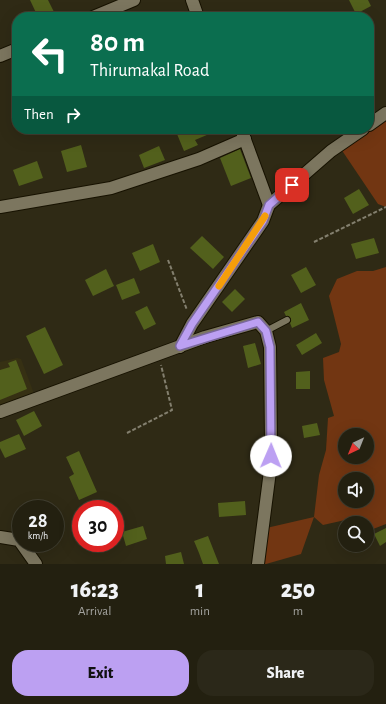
<!DOCTYPE html>
<html lang="en">
<head>
<meta charset="utf-8">
<style>
  body { margin:0; font-family:"Alegreya Sans",sans-serif; background:#2b2819; color:#f1f3f6; height:100vh; display:flex; flex-direction:column; font-size:15px; white-space:nowrap }
  * { box-sizing:border-box; margin:0 }
  p { font-size:13px; color:#a3a39f }
  .icon { flex:none; width:22px; height:22px; fill:none; stroke:currentColor; stroke-width:2; stroke-linecap:round; stroke-linejoin:round }
  .map { position:relative; height:564px; overflow:hidden }
  .panel { display:flex; flex-direction:column; background:#232010; flex:1 }
  .panel>* { flex:none }
  .top-card { position:absolute; left:12px; top:12px; width:362px; height:122px; border-radius:16px; box-shadow:0 4px 16px #0002,0 0 0 1px #403e30; background:#0b6e4f; color:#fff; overflow:hidden }
  .needle { width:26px; rotate:223deg }
  .controls { position:absolute; left:338px; top:428px; display:grid; gap:8px }
  .controls a { display:grid; place-items:center; width:36px; height:36px; border-radius:50%; background:#232010; box-shadow:0 4px 16px #0002,0 0 0 1px #403e30; font-size:20px }
  .speed { position:absolute; left:12px; top:500px; display:flex; gap:8px; font-size:20px; font-weight:700; text-align:center }
  .speed>* { display:grid; place-content:center; width:52px; height:52px; border-radius:50%; background:#232010; box-shadow:0 4px 16px #0002,0 0 0 1px #403e30; line-height:1 }
  .speed small { font-size:10px; font-weight:400 }
  .speed .limit { border:6px solid #d22; background:#fff; color:#111 }
  .pin { position:absolute; display:grid; place-items:center; width:34px; height:34px; color:#fff; margin:-17px; border-radius:8px; box-shadow:0 2px 6px #0006 }
  .me { position:absolute; width:44px; margin:-22px; rotate:1deg; stroke-linejoin:round; filter:drop-shadow(0 0 3px #0008) }
  .turn { display:flex; align-items:center; gap:14px; height:84px; padding:0 12px; font-size:18px }
  .turn .icon { width:52px; height:52px; stroke-width:2.5 }
  .turn b { display:block; font-size:28px; line-height:34px }
  .then { display:flex; align-items:center; height:38px; padding:0 12px; background:#0003; gap:8px; font-size:15px }
  .eta { display:flex; justify-content:space-evenly; align-items:center; height:68px; text-align:center }
  .eta b { font-size:24px; font-weight:800; line-height:28px }
  .action { display:flex; gap:8px; margin-top:auto; padding:8px 12px }
  .action a { flex:1; height:46px; border-radius:16px; background:#bca0f2; color:#111; font-size:16px; font-weight:800; line-height:46px; text-align:center }
  .action a+a { background:#2b2819; color:#f1f3f6 }
  .map>svg:first-child { display:block }
  .built { fill:#363013 }
  .green { fill:#723612; fill-rule:evenodd }
  .building { fill:#52601c }
  .lines { fill:none; stroke-linecap:round; stroke-linejoin:round }
  .lane-casing { stroke:#171201; stroke-width:8 }
  .street-casing { stroke:#171201; stroke-width:14 }
  .path { stroke:#837f6e; stroke-width:2; stroke-dasharray:4 2; stroke-linecap:butt }
  .lane { stroke:#7c765f; stroke-width:6 }
  .street { stroke:#7c765f; stroke-width:12 }
  .route-casing { stroke:#7a689d; stroke-width:10 }
  .route { stroke:#bca0f2; stroke-width:7 }
  .slow { stroke:#f59e0b; stroke-width:7 }
</style>
</head>
<body>
<div class="map">
<svg width="386" height="564" viewBox="0 0 386 564">
  <rect width="100%" height="100%" fill="#2f2a15"/>
  <polygon class="built" points="17,358 21,359 36,399 0,412 0,362"/>
  <g class="green">
    <polygon points="386,113 386,207 378,204 339,146"/>
    <path d="M386,267v257l-18,7 -1,-8h-2l-3,-5h-8l-31,7 -9,-8 -13,37 -35,10h-8l4,-35 52,-12 5,-42 7,-25 2,-32 6,-2 -10,-36 -1,-22 16,-6 2,-8 -12,-48 8,-17 20,-8h16zM345,435h22v22h-22zM345,479h22v22h-22z"/>
  </g>
  <g class="building">
    <polygon points="30,0 48,0 54,12 44,17 38,17"/>
    <polygon points="349,0 368,0 371,6 356,14"/>
    <polygon points="190,129 221,129 195,140 198,145 184,151 177,134"/>
    <polygon points="81,145 87,167 67,172 61,151"/>
    <polygon points="159,146 165,160 144,168 139,155"/>
    <polygon points="240,149 251,178 231,186 220,158"/>
    <polygon points="37,161 43,178 19,186 13,170"/>
    <polygon points="359,189 369,205 353,214 344,198"/>
    <polygon points="202,236 224,257 213,269 190,248"/>
    <polygon points="374,238 379,253 356,259 351,244"/>
    <polygon points="153,244 160,262 140,271 132,253"/>
    <polygon points="306,267 316,285 301,293 291,275"/>
    <polygon points="106,269 114,286 93,296 85,280"/>
    <polygon points="134,278 140,293 122,300 116,285"/>
    <polygon points="235,289 245,299 232,312 222,302"/>
    <polygon points="301,303 309,320 292,328 290,323 291,318 286,316 284,312"/>
    <polygon points="147,306 156,324 144,330 135,312"/>
    <polygon points="45,327 63,365 44,374 26,336"/>
    <polygon points="316,333 322,343 302,355 296,345"/>
    <polygon points="255,343 261,364 248,368 243,346"/>
    <polygon points="16,360 27,389 0,400 0,370 10,367 8,363"/>
    <polygon points="310,371 310,389 296,389 296,372"/>
    <polygon points="34,411 42,426 24,436 16,420"/>
    <polygon points="317,423 320,435 304,438 302,426"/>
    <polygon points="19,434 26,449 5,458 0,448 0,442"/>
    <polygon points="79,451 97,492 79,500 69,477 74,474 66,457"/>
    <polygon points="245,501 246,515 219,517 218,503"/>
    <polygon points="143,526 147,539 126,546 122,532"/>
    <polygon points="386,528 386,542 380,546 374,534"/>
    <polygon points="208,536 219,564 203,564 199,553 194,541"/>
    <polygon points="181,552 184,564 166,564 165,556"/>
  </g>
  <g class="lines">
    <g class="lane-casing">
      <polyline id="lane" points="266,331 287,320"/>
    </g>
    <g class="street-casing">
      <g id="street">
        <polyline points="192,0 198,17"/>
        <polyline points="93,17 134,0"/>
        <polyline points="0,56 17,49"/>
        <polyline points="369,125 386,113"/>
        <polyline points="241,129 269,205"/>
        <polyline points="0,207 111,188 199,159 245,139"/>
        <polyline points="180,347 192,324 263,221 269,205 331,151 363,129"/>
        <polyline points="0,412 205,337 258,322 266,331 270,347 271,442 270,471 258,564"/>
        <polyline points="0,537 19,540 36,564"/>
      </g>
    </g>
    <g class="path">
      <polyline points="314,242 386,207"/>
      <polyline points="168,260 187,310"/>
      <polyline points="127,433 172,410 161,365"/>
    </g>
    <use href="#lane" class="lane"/>
    <use href="#street" class="street"/>
  </g>
  <g class="lines">
    <g class="route-casing">
      <polyline id="route" points="271,456 270,347 266,331 258,322 180,346 192,324 263,221 269,205 292,185"/>
    </g>
    <use href="#route" class="route"/>
    <polyline class="slow" points="219,286 265,216"/>
  </g>
</svg>
<div class="controls">
<a><svg class="needle" viewBox="-14 -14 28 28"><path d="M0-13l5 13h-10z" fill="#e53935"/><path d="M0 13l5-13h-10z" fill="#a3a39f"/></svg></a>
<a><svg class="icon" aria-label="sound" viewBox="0 0 24 24"><path d="M4 9h4l5-4v14l-5-4H4zM17 9q2 3 0 6"/></svg></a>
<a><svg class="icon" aria-label="search" viewBox="0 0 24 24"><circle cx="10" cy="10" r="6"/><path d="M15 15l6 6"/></svg></a>
</div>
<div class="speed"><div>28<small>km/h</small></div><div class="limit">30</div></div>
<div class="pin" style="left:292px;top:185px;background:#d93025"><svg class="icon" aria-label="arrive" viewBox="0 0 24 24"><path d="M6 21V4h12l-3 4 3 4H6"/></svg></div>
<svg class="me" style="left:271px;top:456px" viewBox="-20 -20 40 40"><circle r="19" fill="#fff"/><path d="M0-13L10 11 0 6-10 11z" fill="#bca0f2"/></svg>
<div class="top-card">
<div class="turn"><svg class="icon" aria-label="left" viewBox="0 0 24 24"><path d="M17 20v-9H6M10 6l-5 5 5 5"/></svg><div><b>80 m</b>Thirumakal Road</div></div>
<div class="then">Then<svg class="icon" aria-label="right" viewBox="0 0 24 24"><path d="M7 20v-9h11M14 6l5 5-5 5"/></svg></div>
</div>
</div>
<section class="panel">
<div class="eta">
<div><b>16:23</b><p>Arrival</p></div>
<div><b>1</b><p>min</p></div>
<div><b>250</b><p>m</p></div>
</div>
<div class="action"><a>Exit</a><a>Share</a></div>
</section>
</body>
</html>
